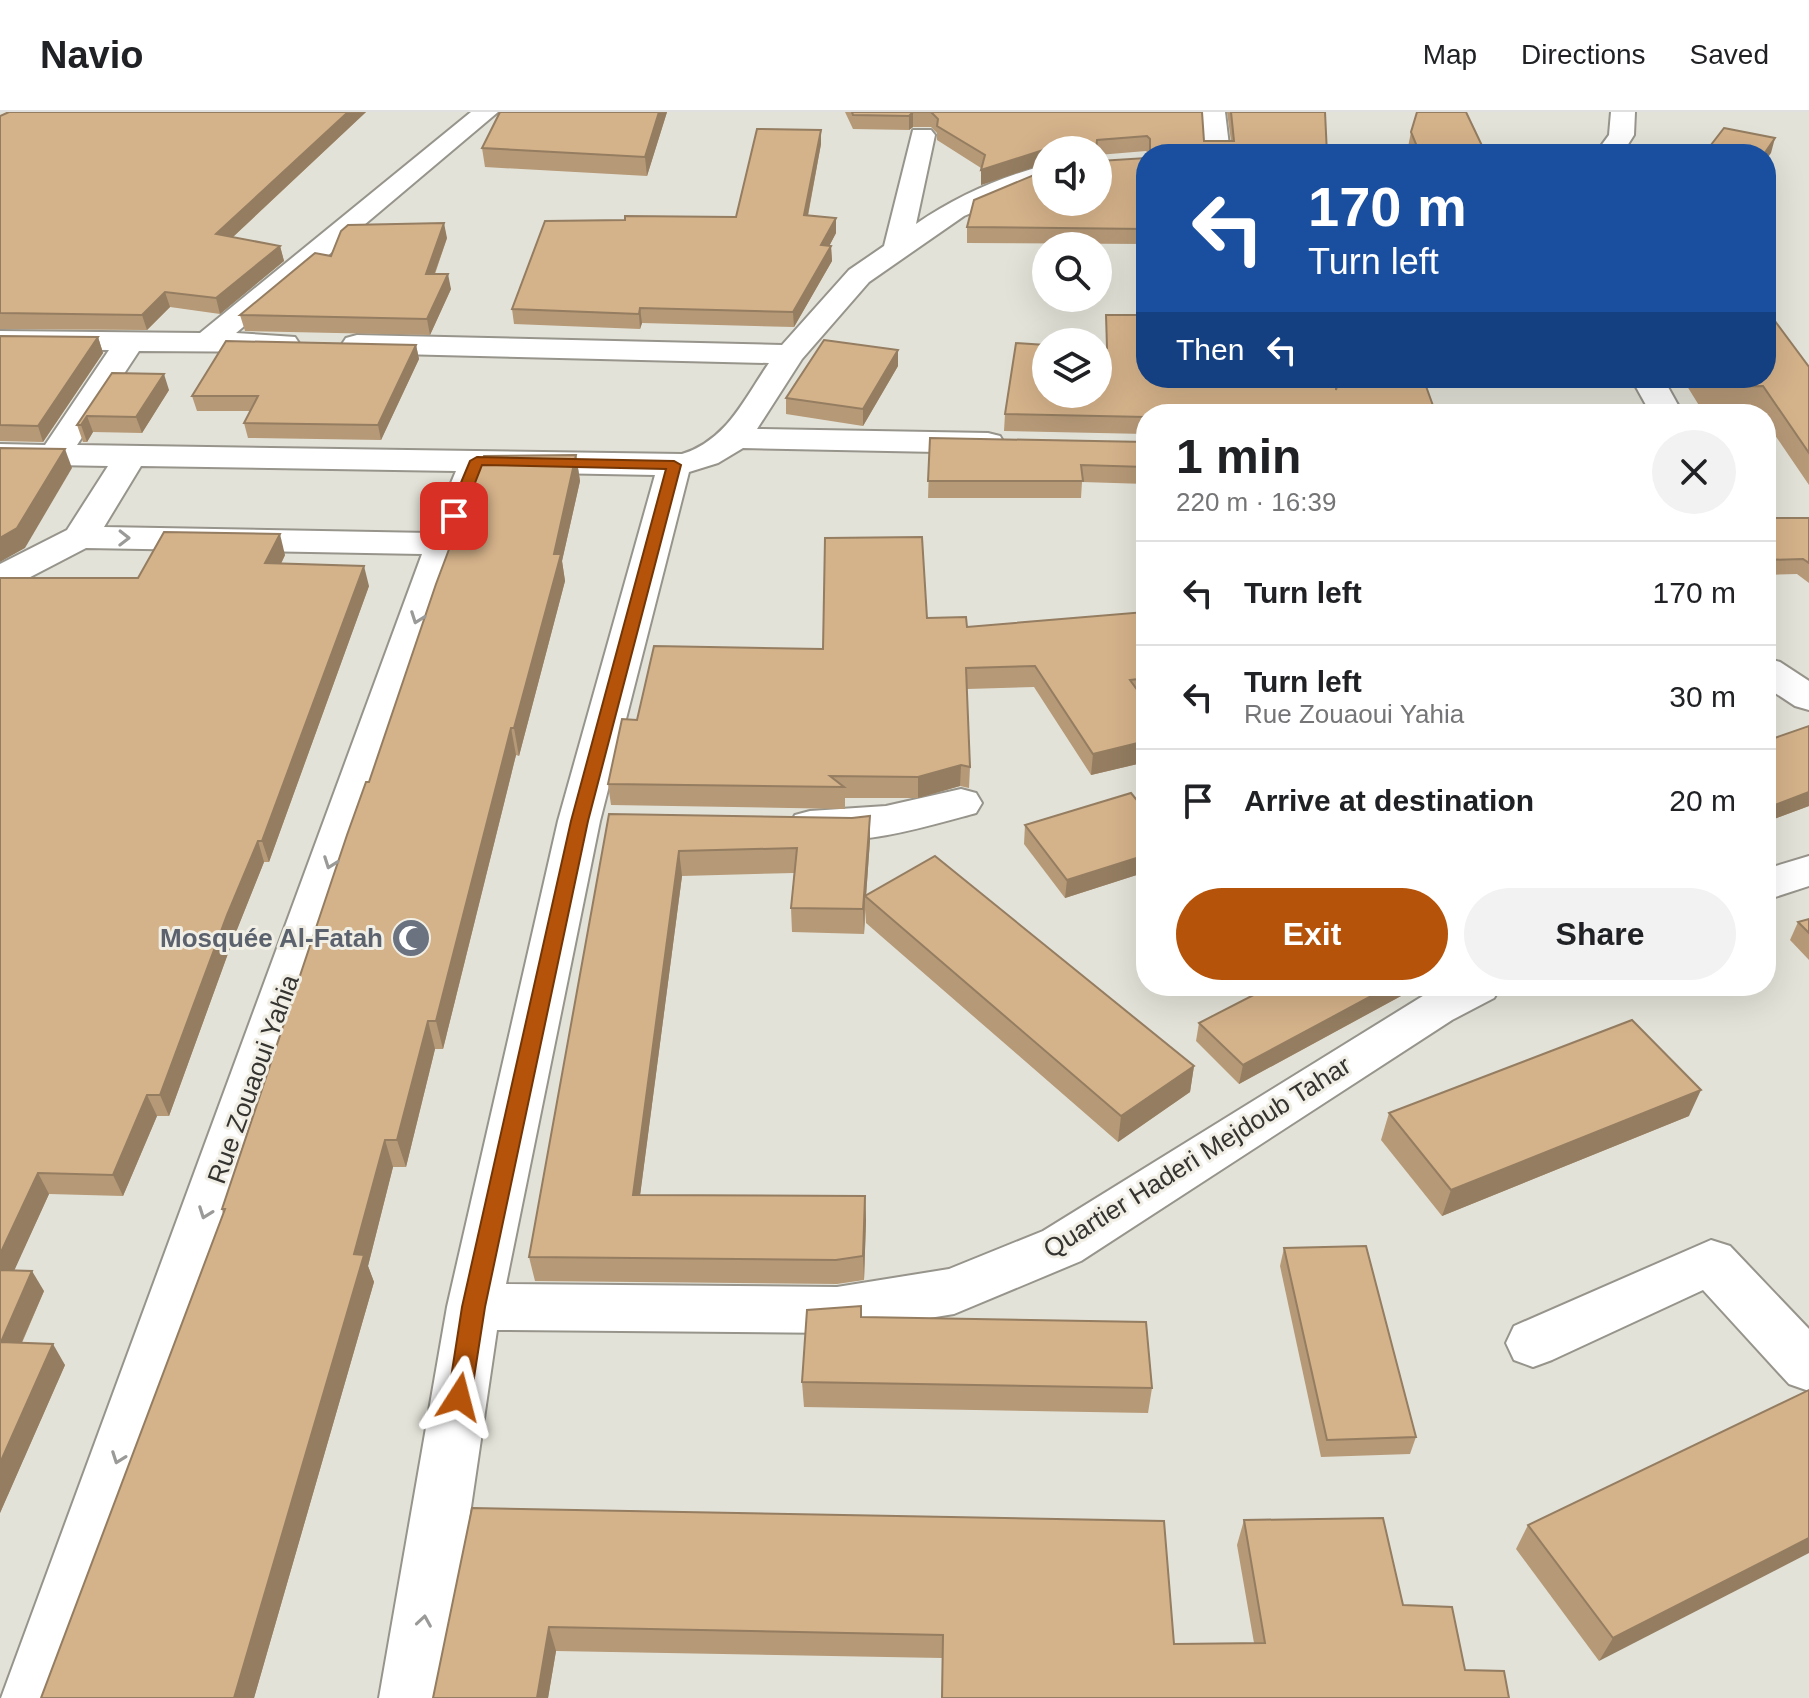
<!DOCTYPE html>
<html lang="en">
<head>
<meta charset="utf-8">
<style>
  body { margin:0; font-family:Helvetica,sans-serif; background:#f2f2f2; color:#202124; height:100vh; display:flex; flex-direction:column; font-size:30px; white-space:nowrap }
  * { box-sizing:border-box; margin:0 }
  p { font-size:26px; color:#757577 }
  .icon { flex:none; width:44px; height:44px; fill:none; stroke:currentColor; stroke-width:2; stroke-linecap:round; stroke-linejoin:round }
  .map { position:relative; flex:1; overflow:hidden }
  .side { position:absolute; left:1136px; top:292px; width:640px; height:592px; display:flex; flex-direction:column; background:#fff; border-radius:32px; box-shadow:0 8px 32px #0002 }
  .side>* { flex:none }
  .hud { position:absolute; left:1136px; top:32px; width:640px; height:244px; border-radius:32px; box-shadow:0 8px 32px #0002; background:#1a4fa0; color:#fff; overflow:hidden }
  .controls { position:absolute; left:1032px; top:24px; display:grid; gap:16px }
  .controls a { display:grid; place-items:center; width:80px; height:80px; border-radius:50%; background:#fff; box-shadow:0 8px 32px #0002; font-size:40px }
  .pin { position:absolute; display:grid; place-items:center; width:68px; height:68px; color:#fff; margin:-34px; border-radius:16px; box-shadow:0 4px 12px #0006 }
  .me { position:absolute; width:88px; margin:-44px; rotate:9deg; stroke-linejoin:round; filter:drop-shadow(0 0 6px #0008) }
  .turn { display:flex; align-items:center; gap:28px; height:168px; padding:0 40px; font-size:36px }
  .turn .icon { width:104px; height:104px; stroke-width:2.5 }
  .turn b { display:block; font-size:56px; line-height:68px }
  .then { display:flex; align-items:center; height:76px; padding:0 40px; background:#0003; gap:16px; font-size:30px }
  .round { display:grid; place-items:center; flex:none; width:84px; height:84px; border-radius:42px; background:#f2f2f2 }
  .headline { display:flex; align-items:center; justify-content:space-between; height:136px; padding:0 40px }
  h1 { font-size:48px; font-weight:700; line-height:60px }
  .cta { display:flex; gap:16px; margin-top:auto; padding:16px 40px }
  .cta a { flex:1; height:92px; border-radius:48px; background:#b45309; color:#fff; font-size:32px; font-weight:700; line-height:92px; text-align:center }
  .cta a+a { background:#f2f2f2; color:#202124 }
  ul { padding:0; list-style:none }
  li { display:flex; align-items:center; gap:24px; height:104px; padding:0 40px; border-top:2px solid #e0e0e0 }
  li div { flex:1 }
  li b { display:block; font-size:30px }
  li em { font-style:normal }
  header { display:flex; align-items:center; gap:48px; box-sizing:border-box; height:112px; padding:0 40px; background:#fff; border-bottom:2px solid #e0e0e0 }
  header strong { font-size:38px }
  nav { display:flex; gap:44px; margin-inline-start:auto; font-size:28px }
  .map>svg:first-child { display:block }
  .lines { fill:none; stroke-linecap:round; stroke-linejoin:round }
  .minor-casing { stroke:#96948b; stroke-width:4 }
  .minor { fill:#fff; fill-rule:evenodd }
  .wall { fill:#b69977 }
  .shaded-wall { fill:#947d61 }
  .building { fill:#d4b28a; stroke:#947d61; stroke-width:2 }
  .oneway { stroke:#9a9a98 }
  .route { fill:#b45309; stroke:#753606; stroke-width:2 }
  .labels { text-anchor:middle; dominant-baseline:central; stroke-width:6; stroke-linejoin:round; paint-order:stroke }
  .worship-label { font-size:26px; font-weight:bold; fill:#5b616d; stroke:#f1efe5; text-anchor:end }
  .street-label { font-size:26px; fill:#353431; stroke:#f1efe5 }
</style>
</head>
<body>
<header>
<strong>Navio</strong>
<nav><a>Map</a><a>Directions</a><a>Saved</a></nav>
</header>
<div class="map">
<svg width="1809" height="1586" viewBox="0 0 1809 1586">
  <rect width="100%" height="100%" fill="#e3e2d8"/>
  <g class="lines">
    <g class="minor-casing">
      <g id="minor">
        <path d="M471,0h27l-262,221 59,4 4,6 -4,6 -11,3 -145,-1 -62,94 605,9c45,-14 62,-55 87,-91l-412,-10 -11,-3 -4,-6 4,-6 11,-3 425,10 67,-75 35,-24 29,-116h18l4,5 -19,89c39,-27 84,-47 130,-59v16l-82,35 -95,66 -67,77 -45,70 231,4 12,3 4,7 -4,7 -12,3 -245,-5 -25,15 -29,9 -89,349 -94,463 331,3 112,-18 94,-38 396,-245h62l-7,12 -42,22 -371,241 -127,53 -117,19 -340,-3 -54,368h-64l68,-391 111,-486 97,-346 -166,-3 -28,72 -396,1154h-64l421,-1144 -336,-6 -73,38 -13,3v-25l67,-34 41,-64 -108,-2v-20l45,1 64,-95 -109,-1v-18l200,2zM141,354l315,5 -26,62 -326,-6z"/>
        <polygon points="1201,0 1225,0 1230,42 1204,42"/>
        <polygon points="1611,0 1635,0 1634,23 1622,42 1595,42 1609,23"/>
        <polygon points="1631,266 1663,266 1683,302 1651,302"/>
        <polygon points="1766,546 1780,550 1809,569 1809,598 1795,594 1766,575"/>
        <path d="M961,677l15,4 6,10 -6,10c-55,15 -124,37 -181,22l-6,-10 6,-10 15,-4 76,-5z"/>
        <polygon points="1809,744 1809,774 1766,788 1766,757"/>
        <polygon points="1711,1128 1730,1134 1809,1217 1809,1279 1789,1272 1703,1178 1552,1248 1533,1255 1514,1248 1506,1231 1514,1214"/>
      </g>
    </g>
    <use href="#minor" class="minor"/>
  </g>
  <g class="wall">
    <polygon points="366,0 233,125 280,134 284,149 220,202 170,195 147,218 0,217 0,4"/>
    <polygon points="667,0 647,64 485,55 482,36"/>
    <polygon points="845,0 1202,0 1204,29 1231,29 1227,0 1325,0 1327,42 1149,42 1146,39 1098,43 1098,38 1046,38 1046,51 981,73 981,56 937,28 937,21 931,15 913,15 909,18 853,17"/>
    <polygon points="821,18 821,32 808,104 836,121 829,134 831,134 832,149 794,215 642,211 640,217 514,212 512,197 736,105"/>
    <polygon points="1411,20 1486,42 1411,42 1408,35"/>
    <polygon points="1146,46 1146,132 967,131 967,115 1099,49"/>
    <polygon points="447,126 435,162 451,177 430,223 245,219 240,203 331,144"/>
    <polygon points="1106,203 1146,203 1146,266 1336,266 1336,278 1339,266 1423,266 1436,302 1146,302 1146,322 1004,319 1005,302 1016,231 1046,233 1046,282 1098,282 1098,236 1106,236"/>
    <polygon points="0,224 98,225 103,241 43,330 0,329"/>
    <polygon points="416,233 419,247 381,328 248,326 244,311 250,299 197,299 192,284"/>
    <polygon points="898,254 863,314 786,302 786,286"/>
    <polygon points="1809,255 1809,373 1766,310 1766,302 1760,302 1755,295 1700,295 1682,266 1766,266"/>
    <polygon points="112,261 169,278 142,321 93,320 87,330 83,330 77,313"/>
    <polygon points="930,326 1146,330 1146,372 1082,370 1081,386 928,386"/>
    <polygon points="576,343 580,369 562,449 565,469 519,644 516,643 443,937 435,937 406,1055 393,1055 368,1154 374,1170 254,1586 41,1586 223,1102 222,1097 369,670"/>
    <polygon points="1766,406 1809,406 1809,471 1797,462 1766,463"/>
    <polygon points="285,443 281,452 369,474 269,750 264,750 234,825 169,1004 157,1004 123,1084 49,1082 14,1158 44,1179 22,1231 65,1253 0,1401 0,466 138,466"/>
    <polygon points="1146,504 1146,588 1144,588 1146,590 1146,650 1091,663 1034,575 967,577 970,655 969,676 960,674 918,686 845,686 845,697 611,693 608,672 637,608 823,537 927,506 967,515"/>
    <polygon points="1766,629 1809,694 1766,710"/>
    <polygon points="1146,699 1146,760 1065,786 1024,732 1025,713"/>
    <polygon points="609,702 852,706 870,704 870,728 866,784 1194,954 1190,980 1118,1030 866,811 866,798 864,822 792,820 791,796 794,761 682,764 640,1083 865,1084 866,1109 864,1168 837,1172 535,1169 529,1145"/>
    <polygon points="1809,807 1809,848 1790,828 1798,810"/>
    <polygon points="1271,874 1404,874 1401,884 1239,972 1196,929 1199,911"/>
    <polygon points="1389,1001 1689,1004 1442,1104 1381,1028"/>
    <polygon points="1284,1136 1416,1325 1410,1342 1321,1345 1280,1154"/>
    <polygon points="862,1205 1152,1276 1148,1301 804,1295 802,1270"/>
    <polygon points="1809,1278 1599,1549 1516,1437 1528,1413"/>
    <polygon points="472,1396 1174,1532 1254,1531 1237,1433 1244,1408 1403,1493 1465,1558 1509,1586 942,1586 942,1546 556,1539 548,1586 433,1586"/>
  </g>
  <g class="shaded-wall">
    <polygon points="348,0 366,0 220,137 216,122"/>
    <polygon points="659,0 667,0 647,64 645,45"/>
    <polygon points="913,0 913,15 909,18 909,4"/>
    <polygon points="821,18 821,32 805,118 804,103"/>
    <polygon points="1775,26 1771,41 1766,48 1766,42 1764,42"/>
    <polygon points="1049,36 1048,38 1046,38 1046,51 981,73 981,58"/>
    <polygon points="836,106 836,121 822,148 821,133"/>
    <polygon points="444,111 447,126 429,177 426,162"/>
    <polygon points="280,134 284,149 220,202 216,186"/>
    <polygon points="831,134 832,149 794,215 793,200"/>
    <polygon points="448,162 451,177 430,223 427,207"/>
    <polygon points="165,180 170,195 147,218 142,203"/>
    <polygon points="640,196 642,211 640,217 639,202"/>
    <polygon points="98,225 103,241 43,330 38,314"/>
    <polygon points="416,233 419,247 381,328 378,313"/>
    <polygon points="898,238 898,254 863,314 863,297"/>
    <polygon points="164,262 169,278 142,321 136,305"/>
    <polygon points="87,304 93,320 87,330 81,313"/>
    <polygon points="65,337 72,356 25,436 0,450 0,426"/>
    <polygon points="576,343 580,369 562,449 565,469 519,644 514,616"/>
    <polygon points="280,422 285,443 271,472 265,451"/>
    <polygon points="364,454 369,474 269,750 262,729"/>
    <polygon points="511,616 516,643 443,937 436,909"/>
    <polygon points="1146,629 1146,650 1091,663 1093,642"/>
    <polygon points="961,653 960,674 918,686 918,665"/>
    <polygon points="1809,680 1809,694 1766,710 1772,694"/>
    <polygon points="870,704 870,728 866,785 865,784 864,822 863,797"/>
    <polygon points="258,729 264,750 234,825 169,1004 160,983 227,803"/>
    <polygon points="679,739 682,764 637,1107 633,1083"/>
    <polygon points="1146,743 1146,760 1065,786 1067,768"/>
    <polygon points="1390,874 1404,874 1401,884 1239,972 1243,953"/>
    <polygon points="428,909 435,937 406,1055 397,1028"/>
    <polygon points="1194,954 1190,980 1118,1030 1121,1004"/>
    <polygon points="1701,978 1689,1004 1442,1104 1451,1078"/>
    <polygon points="147,983 157,1004 123,1084 113,1063"/>
    <polygon points="385,1028 393,1055 368,1154 374,1170 254,1586 234,1586"/>
    <polygon points="38,1061 49,1082 5,1179 0,1171 0,1142"/>
    <polygon points="865,1084 866,1109 864,1168 863,1144"/>
    <polygon points="32,1159 44,1179 13,1250 1,1230"/>
    <polygon points="53,1232 65,1253 0,1401 0,1351"/>
    <polygon points="1809,1426 1809,1441 1599,1549 1613,1526"/>
    <polygon points="549,1515 556,1539 548,1586 537,1586"/>
  </g>
  <g class="building">
    <polygon points="9,0 348,0 216,122 280,134 216,186 165,180 142,203 0,201 0,4"/>
    <polygon points="500,0 659,0 645,45 482,36"/>
    <polygon points="852,0 1202,0 1204,29 1234,29 1231,0 1325,0 1327,42 1150,42 1150,27 1147,24 1097,28 1096,38 1049,38 1049,36 981,58 985,43 937,14 938,7 931,0 913,0 909,4 853,3"/>
    <polygon points="1417,0 1466,0 1486,42 1420,42 1411,20"/>
    <polygon points="1724,16 1775,26 1764,42 1704,42"/>
    <polygon points="757,17 821,18 804,103 836,106 821,133 831,134 793,200 640,196 639,202 512,197 545,109 625,108 625,104 736,105"/>
    <polygon points="1146,46 1146,117 967,115 974,88 1046,58 1046,90 1098,90 1098,48 1099,49"/>
    <polygon points="444,111 426,162 448,162 427,207 240,203 315,141 331,144 341,119 348,113"/>
    <polygon points="1106,203 1146,203 1146,266 1336,266 1336,278 1339,266 1423,266 1436,302 1146,302 1146,305 1005,302 1016,231 1046,233 1046,282 1098,282 1098,236 1107,236"/>
    <polygon points="1766,205 1772,205 1809,255 1809,341 1763,274 1706,275 1701,266 1766,266"/>
    <polygon points="0,224 98,225 38,314 0,313"/>
    <polygon points="824,228 898,238 863,297 786,286"/>
    <polygon points="226,229 416,233 378,313 244,311 258,284 192,284"/>
    <polygon points="112,261 164,262 136,305 87,304 81,313 77,313"/>
    <polygon points="930,326 1146,330 1146,355 1081,353 1083,369 928,369"/>
    <polygon points="0,336 65,337 17,416 0,426"/>
    <polygon points="576,343 554,442 561,442 514,616 511,616 436,909 428,909 397,1028 385,1028 354,1142 364,1143 234,1586 41,1586 225,1097 222,1097 347,723 366,670 369,670 436,472 484,344"/>
    <polygon points="1766,406 1809,406 1809,451 1803,447 1766,448"/>
    <polygon points="164,420 280,422 265,451 364,454 262,729 258,729 227,803 160,983 147,983 113,1063 38,1061 0,1142 0,466 138,466"/>
    <polygon points="922,425 927,506 966,505 967,515 1145,500 1146,504 1146,566 1130,568 1146,590 1146,629 1093,642 1035,554 966,556 970,655 961,653 918,665 830,664 844,675 608,672 622,607 637,608 654,534 823,537 825,426"/>
    <polygon points="1809,614 1809,680 1772,694 1766,689 1766,629"/>
    <polygon points="1131,681 1146,699 1146,743 1067,768 1025,713"/>
    <polygon points="609,702 852,706 870,704 863,797 791,796 797,736 679,739 633,1083 865,1084 863,1144 836,1148 529,1145"/>
    <polygon points="935,744 1194,954 1121,1004 865,784"/>
    <polygon points="1809,807 1809,821 1798,810"/>
    <polygon points="1271,874 1390,874 1243,953 1199,911"/>
    <polygon points="1632,908 1701,978 1451,1078 1389,1001"/>
    <polygon points="1366,1134 1416,1325 1327,1328 1284,1136"/>
    <polygon points="0,1158 32,1159 1,1230 53,1232 0,1351"/>
    <polygon points="861,1194 861,1205 1146,1210 1152,1276 802,1270 807,1198"/>
    <polygon points="1809,1278 1809,1426 1613,1526 1528,1413"/>
    <polygon points="472,1396 1164,1409 1174,1532 1265,1531 1244,1408 1383,1406 1403,1493 1452,1495 1465,1558 1504,1559 1509,1586 942,1586 943,1523 549,1515 537,1586 433,1586"/>
  </g>
  <defs><path id="oneway-chevron" d="M-2-3.5L2.5 0L-2 3.5" fill="none" stroke-width="1.6" stroke-linecap="round" stroke-linejoin="round" transform="scale(2)"/></defs>
  <g class="oneway">
    <use href="#oneway-chevron" transform="translate(124 426) rotate(1)"/>
    <use href="#oneway-chevron" transform="translate(417 506) rotate(110)"/>
    <use href="#oneway-chevron" transform="translate(330 751) rotate(110)"/>
    <use href="#oneway-chevron" transform="translate(205 1101) rotate(110)"/>
    <use href="#oneway-chevron" transform="translate(118 1346) rotate(110)"/>
    <use href="#oneway-chevron" transform="translate(424 1509) rotate(-81)"/>
  </g>
  <polygon class="route" points="477,345 674,349 681,353 588,709 485,1195 471,1285 467,1292 459,1295 451,1292 448,1285 462,1195 571,709 666,357 482,353 462,404 454,409 449,407 447,404 470,349"/>
  <defs>
    <g id="mosque-disc" transform="scale(2)"><circle r="9.5" fill="#6b7280" stroke="#f1efe5"/><path d="M3.5-4.9A6 6 0 1 0 3.5 4.9A5 5 0 1 1 3.5-4.9Z" fill="#fff"/></g>
  </defs>
  <g fill-rule="evenodd">
    <use href="#mosque-disc" x="411" y="826"/>
  </g>
  <g class="labels">
    <g class="worship-label">
      <text x="383" y="826">Mosquée Al-Fatah</text>
    </g>
    <g class="street-label">
      <text transform="translate(253 967) rotate(-70)">Rue Zouaoui Yahia</text>
      <text transform="translate(1197 1045) rotate(-32)">Quartier Haderi Mejdoub Tahar</text>
    </g>
  </g>
</svg>
<div class="controls">
<a><svg class="icon" aria-label="sound" viewBox="0 0 24 24"><path d="M4 9h4l5-4v14l-5-4H4zM17 9q2 3 0 6"/></svg></a>
<a><svg class="icon" aria-label="search" viewBox="0 0 24 24"><circle cx="10" cy="10" r="6"/><path d="M15 15l6 6"/></svg></a>
<a><svg class="icon" aria-label="layers" viewBox="0 0 24 24"><path d="M12 4l9 5-9 5-9-5zM3 14l9 5 9-5"/></svg></a>
</div>
<div class="pin" style="left:454px;top:404px;background:#d93025"><svg class="icon" aria-label="arrive" viewBox="0 0 24 24"><path d="M6 21V4h12l-3 4 3 4H6"/></svg></div>
<svg class="me" style="left:459px;top:1285px" viewBox="-20 -20 40 40"><path d="M0-17L14 15 0 8-14 15z" fill="#b45309" stroke="#fff" stroke-width="4"/></svg>
<div class="hud">
<div class="turn"><svg class="icon" aria-label="left" viewBox="0 0 24 24"><path d="M17 20v-9H6M10 6l-5 5 5 5"/></svg><div><b>170 m</b>Turn left</div></div>
<div class="then">Then<svg class="icon" aria-label="left" viewBox="0 0 24 24"><path d="M17 20v-9H6M10 6l-5 5 5 5"/></svg></div>
</div>
<section class="side">
<div class="headline"><div><h1>1 min</h1><p>220 m · 16:39</p></div><a class="round"><svg class="icon" aria-label="close" viewBox="0 0 24 24"><path d="M6 6l12 12M18 6L6 18"/></svg></a></div>
<ul>
<li><svg class="icon" aria-label="left" viewBox="0 0 24 24"><path d="M17 20v-9H6M10 6l-5 5 5 5"/></svg><div><b>Turn left</b></div><em>170 m</em></li>
<li><svg class="icon" aria-label="left" viewBox="0 0 24 24"><path d="M17 20v-9H6M10 6l-5 5 5 5"/></svg><div><b>Turn left</b><p>Rue Zouaoui Yahia</p></div><em>30 m</em></li>
<li><svg class="icon" aria-label="arrive" viewBox="0 0 24 24"><path d="M6 21V4h12l-3 4 3 4H6"/></svg><div><b>Arrive at destination</b></div><em>20 m</em></li>
</ul>
<div class="cta"><a>Exit</a><a>Share</a></div>
</section>
</div>
</body>
</html>
